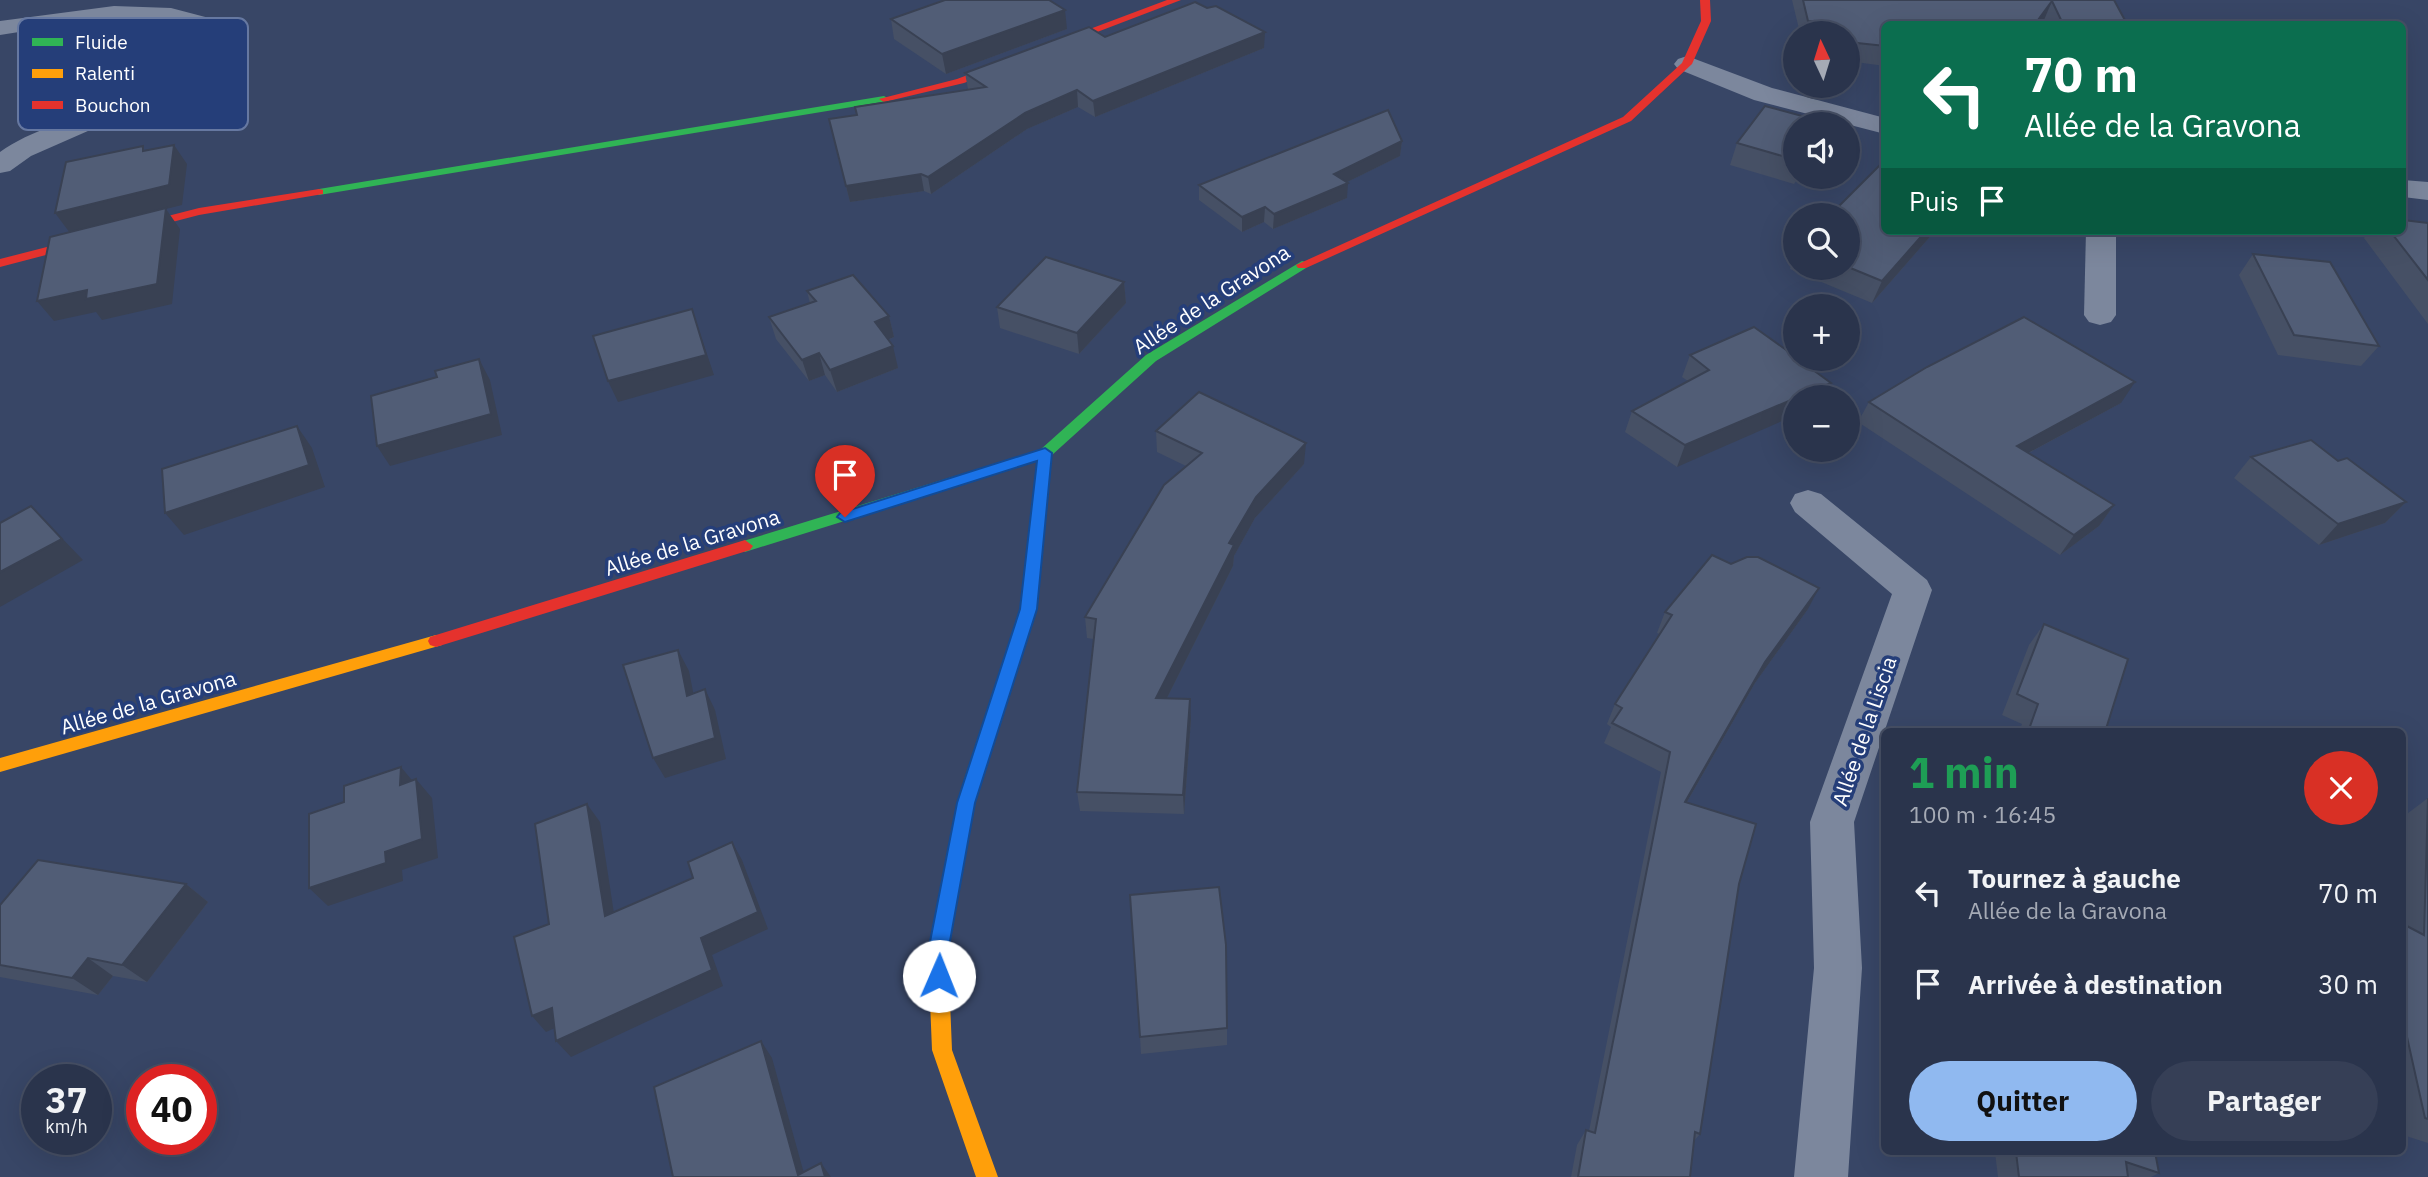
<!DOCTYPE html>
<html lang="fr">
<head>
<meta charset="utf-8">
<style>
  body { margin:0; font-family:"IBM Plex Sans",sans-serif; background:#363f56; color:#f1f3f6; height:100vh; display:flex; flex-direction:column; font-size:26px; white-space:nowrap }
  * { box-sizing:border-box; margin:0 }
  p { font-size:23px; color:#a5aab5 }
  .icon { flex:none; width:38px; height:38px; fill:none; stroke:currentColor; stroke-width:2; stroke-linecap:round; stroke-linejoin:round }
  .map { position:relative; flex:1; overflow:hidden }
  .sheet { position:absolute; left:1881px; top:728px; width:525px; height:427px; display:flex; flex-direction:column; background:#2a344c; border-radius:10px; box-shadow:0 7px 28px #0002,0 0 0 2px #464f64 }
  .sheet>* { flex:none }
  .guide { position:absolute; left:1881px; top:21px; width:525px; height:214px; border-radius:10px; box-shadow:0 7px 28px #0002,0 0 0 2px #464f64; background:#0b6e4f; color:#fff; overflow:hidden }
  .needle { width:46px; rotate:356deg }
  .fabs { position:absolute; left:1783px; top:21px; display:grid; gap:14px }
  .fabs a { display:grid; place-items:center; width:77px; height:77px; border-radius:50%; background:#2a344c; box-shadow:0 7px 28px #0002,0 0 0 2px #464f64; font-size:35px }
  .speed { position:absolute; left:21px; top:1064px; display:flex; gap:14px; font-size:35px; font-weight:700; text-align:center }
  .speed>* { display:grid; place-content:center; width:91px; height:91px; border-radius:50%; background:#2a344c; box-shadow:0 7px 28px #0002,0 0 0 2px #464f64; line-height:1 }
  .speed small { font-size:18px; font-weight:400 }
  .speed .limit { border:10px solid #d22; background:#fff; color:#111 }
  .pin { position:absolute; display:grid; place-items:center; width:60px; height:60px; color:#fff; margin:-72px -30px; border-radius:50% 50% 50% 0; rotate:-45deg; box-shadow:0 0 7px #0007 }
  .pin .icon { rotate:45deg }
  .me { position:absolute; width:77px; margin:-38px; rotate:1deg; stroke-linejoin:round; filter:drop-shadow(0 0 5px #0008) }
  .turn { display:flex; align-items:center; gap:24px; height:147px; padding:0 28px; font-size:32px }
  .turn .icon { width:91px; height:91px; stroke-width:2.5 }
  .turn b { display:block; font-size:49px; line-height:60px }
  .then { display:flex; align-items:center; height:66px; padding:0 28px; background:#0003; gap:14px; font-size:26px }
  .round { display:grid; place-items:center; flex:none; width:74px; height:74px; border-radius:37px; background:#363f56 }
  .head { display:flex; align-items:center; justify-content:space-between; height:119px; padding:0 28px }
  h1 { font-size:42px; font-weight:700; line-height:52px; color:#1e9e55 }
  .button { display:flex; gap:14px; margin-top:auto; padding:14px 28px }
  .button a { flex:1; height:80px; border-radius:42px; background:#90b9f0; color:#111; font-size:28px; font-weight:700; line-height:80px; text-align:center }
  .button a+a { background:#363f56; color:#f1f3f6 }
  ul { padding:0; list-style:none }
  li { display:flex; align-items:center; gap:21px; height:91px; padding:0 28px }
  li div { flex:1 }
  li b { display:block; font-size:26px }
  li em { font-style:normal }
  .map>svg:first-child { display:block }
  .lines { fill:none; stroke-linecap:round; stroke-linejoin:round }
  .street { fill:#7c879d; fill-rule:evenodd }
  .fast { fill:#30b455; fill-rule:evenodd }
  .slow { fill:#ff9f0a; fill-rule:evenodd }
  .jam { fill:#e5322d; fill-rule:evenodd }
  .wall { fill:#465065 }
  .shaded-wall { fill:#394153 }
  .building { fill:#515d76; stroke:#394153; stroke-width:2 }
  .route { fill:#1a73e8; stroke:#114b97; stroke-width:2 }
  .labels { text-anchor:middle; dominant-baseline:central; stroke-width:7; stroke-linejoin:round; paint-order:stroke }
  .street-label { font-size:21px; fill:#fff; stroke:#253e79 }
  .key { fill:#253e79; stroke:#6678a1; stroke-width:2 }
  .key-label { font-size:19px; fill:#fff }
</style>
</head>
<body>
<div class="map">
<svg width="2428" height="1177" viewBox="0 0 2428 1177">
  <rect width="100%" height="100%" fill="#384666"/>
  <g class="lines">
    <g class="street">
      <path d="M114,6l57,2 61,16 8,27 -20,26 -32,19 -91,31 -66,29 -21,15 -10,2v-21c62,-44 168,-45 215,-102l-3,-17c-68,-24 -143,-9 -212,2v-14z"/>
      <polygon points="1687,56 1772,88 1885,118 1885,134 1754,100 1678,69 1674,64 1678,59"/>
      <polygon points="2403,180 2428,182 2428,200 2403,197"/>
      <polygon points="2086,231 2116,231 2116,315 2111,322 2100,325 2089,322 2084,315"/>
      <polygon points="1808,490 1821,494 1927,580 1932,590 1854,822 1862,968 1848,1177 1794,1177 1814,968 1810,822 1892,594 1795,512 1790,503 1795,494"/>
    </g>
    <g class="fast">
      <polygon points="884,96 889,99 888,101 319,195 313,192 319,189"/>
      <polygon points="1302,261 1306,262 1306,268 1156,361 1052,455 1036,609 979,785 973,788 967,785 964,780 1020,609 1037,461 745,552 737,546 740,542 1040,450 1146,355"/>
    </g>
    <g class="slow">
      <polygon points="436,635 442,637 444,641 442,645 0,772 0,758"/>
      <polygon points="973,772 979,775 982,780 975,803 948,952 952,1050 998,1177 976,1177 932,1050 928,952 957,803 967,775"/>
    </g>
    <g class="jam">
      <polygon points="1167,0 1181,0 964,83 884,102 879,99 957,79"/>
      <polygon points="1700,0 1710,0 1711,21 1692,64 1631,121 1306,268 1298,268 1296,265 1623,117 1682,63 1701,21"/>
      <polygon points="319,189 323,190 323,194 199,215 0,267 0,259 199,208"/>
      <polygon points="745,540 753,546 750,550 436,647 430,645 428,641 430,637 436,635"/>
    </g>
  </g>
  <g class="wall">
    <polygon points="1792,0 2114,0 2127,24 2046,24 2044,20 2040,24 1885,24 1885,66 1848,61 1848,33 1800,33"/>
    <polygon points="891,19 1067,29 946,74 894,39"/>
    <polygon points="1105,37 1264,48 1095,117 1078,107 1027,129 931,194 924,191 850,202 829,119 857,115 968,89 965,73"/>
    <polygon points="1796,124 1796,177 1799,177 1794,184 1730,165 1737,143"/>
    <polygon points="1402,141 1400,156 1347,182 1347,198 1273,229 1264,222 1242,232 1199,200 1199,185"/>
    <polygon points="1848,215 1885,231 1935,231 1872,303 1790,269 1796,255 1796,268 1848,268"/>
    <polygon points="2428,223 2428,324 2364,238 2369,231 2403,231"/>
    <polygon points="2253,254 2379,346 2361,366 2278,355 2239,275"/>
    <polygon points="1124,282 1126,303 1079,354 1000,328 997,307"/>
    <polygon points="807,291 889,316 894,337 888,340 898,368 837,392 825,375 809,381 776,339 769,317 810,303"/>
    <polygon points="1690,355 1831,383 1825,397 1796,397 1677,467 1625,432 1632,411 1688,381 1682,377"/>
    <polygon points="1869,402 2121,403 2029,453 2114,505 2099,526 2060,555 1858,422"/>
    <polygon points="1156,431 1304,464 1255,518 1234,556 1233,566 1167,698 1191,719 1184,814 1080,811 1077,792 1094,639 1087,638 1085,617 1186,466 1157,452"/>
    <polygon points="2251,457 2338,461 2406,502 2385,523 2319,545 2234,478"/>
    <polygon points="1808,609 1755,683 1687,802 1739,884 1700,1134 1694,1141 1690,1177 1571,1177 1577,1145 1586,1130 1589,1131 1661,772 1604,743 1611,727 1607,724 1615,704 1660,634 1657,633 1665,612"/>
    <polygon points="2044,624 2105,732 2019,732 2022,724 2002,715 2029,645"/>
    <polygon points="2428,798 2428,1143 2403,1135 2403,817"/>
    <polygon points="186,884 208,902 147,982 113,976 98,995 0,977 0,905"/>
    <polygon points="1227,1028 1227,1045 1141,1054 1140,1037"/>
    <polygon points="1995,1152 2155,1152 2159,1173 2151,1177 1998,1177"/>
  </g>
  <g class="shaded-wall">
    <polygon points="2052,1 2044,20 2040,24 2035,24"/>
    <polygon points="1065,10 1067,29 946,74 942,54"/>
    <polygon points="1265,32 1264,48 1095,117 1093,101"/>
    <polygon points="1077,90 1078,107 1027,129 931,194 928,177 1025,113"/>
    <polygon points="1402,141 1400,156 1333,189 1334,174"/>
    <polygon points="174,145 187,164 182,205 166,209 180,229 172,304 102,320 96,312 54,321 37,301 87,290 70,233 55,213"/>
    <polygon points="921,174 924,191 850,202 846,186"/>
    <polygon points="1348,183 1347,198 1273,229 1274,214"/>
    <polygon points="1265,207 1264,222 1242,232 1242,217"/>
    <polygon points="1926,231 1935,231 1872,303 1882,281"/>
    <polygon points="1124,282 1126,303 1079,354 1077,333"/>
    <polygon points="692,309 714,375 618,402 608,381"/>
    <polygon points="889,316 894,337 880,343 875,322"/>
    <polygon points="893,346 898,368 837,392 830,370"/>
    <polygon points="819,353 825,375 809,381 802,360"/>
    <polygon points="479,359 490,380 502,435 390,466 377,446"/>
    <polygon points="2135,382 2121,403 2004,466 2017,446"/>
    <polygon points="1831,383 1825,397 1797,397"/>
    <polygon points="1796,398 1796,415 1677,467 1685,445"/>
    <polygon points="297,426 312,448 325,487 184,535 165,513"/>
    <polygon points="1306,443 1304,464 1255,518 1234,556 1233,566 1157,718 1156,698 1229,543 1256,497"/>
    <polygon points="2406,502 2385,523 2319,545 2338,524"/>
    <polygon points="2114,505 2099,526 2060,555 2074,535"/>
    <polygon points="31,506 83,560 0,607 0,572"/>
    <polygon points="1819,588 1808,609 1755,683 1676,821 1685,802 1765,662"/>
    <polygon points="678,650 689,671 698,717 687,696"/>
    <polygon points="705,689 715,710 726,759 665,778 653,758"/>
    <polygon points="1190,699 1191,719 1184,814 1183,795"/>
    <polygon points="401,767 416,785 416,779 432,798 438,858 402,870 403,881 328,906 309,888 385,852 400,785"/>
    <polygon points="587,804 600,822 617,933 605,916"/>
    <polygon points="732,842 742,860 768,929 712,955 723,986 571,1057 556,1041"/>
    <polygon points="186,884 208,902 147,982 122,965"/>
    <polygon points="88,958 113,976 98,995 72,978"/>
    <polygon points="552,1008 566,1023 546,1032 532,1016"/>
    <polygon points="761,1041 772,1058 805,1177 798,1175"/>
    <polygon points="821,1163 831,1177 825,1177"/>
  </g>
  <g class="building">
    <polygon points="945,0 1049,0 1065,10 942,54 891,19"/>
    <polygon points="1803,0 2114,0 2127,24 2063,24 2052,1 2035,24 1885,24 1885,46 1848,42 1848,33 1830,33 1828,23 1808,21"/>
    <polygon points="1195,2 1207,8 1216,6 1265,32 1093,101 1077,90 1025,113 928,177 921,174 846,186 829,119 857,115 855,107 986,87 965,73 1089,27 1105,37"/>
    <polygon points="1765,106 1828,123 1827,124 1796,124 1796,160 1737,143"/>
    <polygon points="1388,110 1402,141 1334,174 1348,183 1274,214 1265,207 1242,217 1199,185"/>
    <polygon points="174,145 169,185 55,213 66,162 143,146 143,151"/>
    <polygon points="1885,163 1885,231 1926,231 1882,281 1848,267 1848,215 1830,215 1881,164"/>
    <polygon points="166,208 157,284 86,299 87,290 37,301 50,237"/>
    <polygon points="2403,220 2428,223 2428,280 2390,231 2403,231"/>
    <polygon points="2253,254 2330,262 2379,346 2294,335"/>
    <polygon points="1046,257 1124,282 1077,333 997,307"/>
    <polygon points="853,275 889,316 875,322 893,346 830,370 819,353 802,360 769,317 816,301 807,291"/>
    <polygon points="692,309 706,355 608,381 593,336"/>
    <polygon points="2024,317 2135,382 2017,446 2114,505 2074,535 1869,402 1927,367"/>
    <polygon points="1754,327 1796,357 1796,359 1798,359 1831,383 1685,445 1632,411 1709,370 1690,355"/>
    <polygon points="479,359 491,414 377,446 371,396 437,377 435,371"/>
    <polygon points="1199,392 1306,443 1256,497 1229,543 1234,545 1156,698 1190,699 1183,795 1077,792 1096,619 1085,617 1164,485 1202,453 1156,431"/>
    <polygon points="297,426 309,465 165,513 162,469"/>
    <polygon points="2311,440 2338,461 2347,458 2406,502 2338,524 2251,457"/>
    <polygon points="31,506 62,539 0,572 0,523"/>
    <polygon points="1712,555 1731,564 1747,557 1758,557 1819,588 1765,662 1685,802 1756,824 1739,884 1700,1134 1695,1132 1690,1177 1578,1177 1586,1130 1595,1133 1670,752 1612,723 1622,708 1615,704 1672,615 1665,612"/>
    <polygon points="2044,624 2128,659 2105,732 2028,732 2038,704 2017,694"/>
    <polygon points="678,650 687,696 705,689 715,738 653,758 623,665"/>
    <polygon points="401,767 400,785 416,779 422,839 385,852 386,863 309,888 309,814 344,802 344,786"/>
    <polygon points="2428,798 2428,1119 2425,1118 2403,1019 2403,924 2424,935"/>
    <polygon points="587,804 605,916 693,878 688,862 732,842 758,912 701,938 712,970 556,1041 552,1008 532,1016 514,937 549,924 535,824"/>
    <polygon points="38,860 186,884 122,965 88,958 72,978 0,965 0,905"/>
    <polygon points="1219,887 1226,945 1227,1028 1140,1037 1130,895"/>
    <polygon points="761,1041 798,1175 821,1163 825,1177 673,1177 654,1087"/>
    <polygon points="2016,1152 2155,1152 2159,1173 2126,1162 2128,1177 2019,1177"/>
  </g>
  <polygon class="route" points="1045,448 1052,453 1037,609 975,803 948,952 949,976 946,983 939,986 932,983 928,952 957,803 1020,609 1037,461 845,522 837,517 840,513"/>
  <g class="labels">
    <g class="street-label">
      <text transform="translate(1211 299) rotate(-33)">Allée de la Gravona</text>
      <text transform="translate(692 542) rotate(-17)">Allée de la Gravona</text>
      <text transform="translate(148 702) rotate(-16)">Allée de la Gravona</text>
      <text transform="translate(1864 731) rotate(-71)">Allée de la Liscia</text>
    </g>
  </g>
  <rect x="18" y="18" width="230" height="112" rx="10" class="key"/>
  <rect x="32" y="38" width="31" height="8" fill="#30b455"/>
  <rect x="32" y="69" width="31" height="9" fill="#ff9f0a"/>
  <rect x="32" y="101" width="31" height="8" fill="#e5322d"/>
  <g class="key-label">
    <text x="75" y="49">Fluide</text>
    <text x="75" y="80">Ralenti</text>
    <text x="75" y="112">Bouchon</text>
  </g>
</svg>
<div class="fabs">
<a><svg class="needle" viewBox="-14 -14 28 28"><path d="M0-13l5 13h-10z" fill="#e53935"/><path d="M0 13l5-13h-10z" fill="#a5aab5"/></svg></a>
<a><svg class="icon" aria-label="sound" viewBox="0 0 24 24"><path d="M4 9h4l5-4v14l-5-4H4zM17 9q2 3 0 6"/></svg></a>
<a><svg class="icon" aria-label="search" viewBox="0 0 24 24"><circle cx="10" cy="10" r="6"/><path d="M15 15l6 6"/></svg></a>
<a>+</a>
<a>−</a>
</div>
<div class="speed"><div>37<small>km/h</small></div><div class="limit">40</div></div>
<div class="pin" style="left:845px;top:517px;background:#d93025"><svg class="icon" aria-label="arrive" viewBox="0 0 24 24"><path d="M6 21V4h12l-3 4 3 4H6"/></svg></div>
<svg class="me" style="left:939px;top:976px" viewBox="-20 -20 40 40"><circle r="19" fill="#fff"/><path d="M0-13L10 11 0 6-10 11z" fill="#1a73e8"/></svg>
<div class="guide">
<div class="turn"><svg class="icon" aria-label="left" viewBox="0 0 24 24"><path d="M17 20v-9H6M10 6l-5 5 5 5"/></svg><div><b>70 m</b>Allée de la Gravona</div></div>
<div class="then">Puis<svg class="icon" aria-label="arrive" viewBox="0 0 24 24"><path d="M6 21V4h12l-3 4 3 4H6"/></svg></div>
</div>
<section class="sheet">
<div class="head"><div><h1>1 min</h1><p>100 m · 16:45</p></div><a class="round" style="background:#d93025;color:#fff"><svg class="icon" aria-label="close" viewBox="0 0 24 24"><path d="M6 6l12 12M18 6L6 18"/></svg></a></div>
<ul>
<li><svg class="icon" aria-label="left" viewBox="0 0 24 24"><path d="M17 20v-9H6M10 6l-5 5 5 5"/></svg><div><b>Tournez à gauche</b><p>Allée de la Gravona</p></div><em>70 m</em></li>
<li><svg class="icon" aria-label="arrive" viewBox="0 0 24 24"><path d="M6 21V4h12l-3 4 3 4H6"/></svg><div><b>Arrivée à destination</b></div><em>30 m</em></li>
</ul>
<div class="button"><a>Quitter</a><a>Partager</a></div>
</section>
</div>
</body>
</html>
